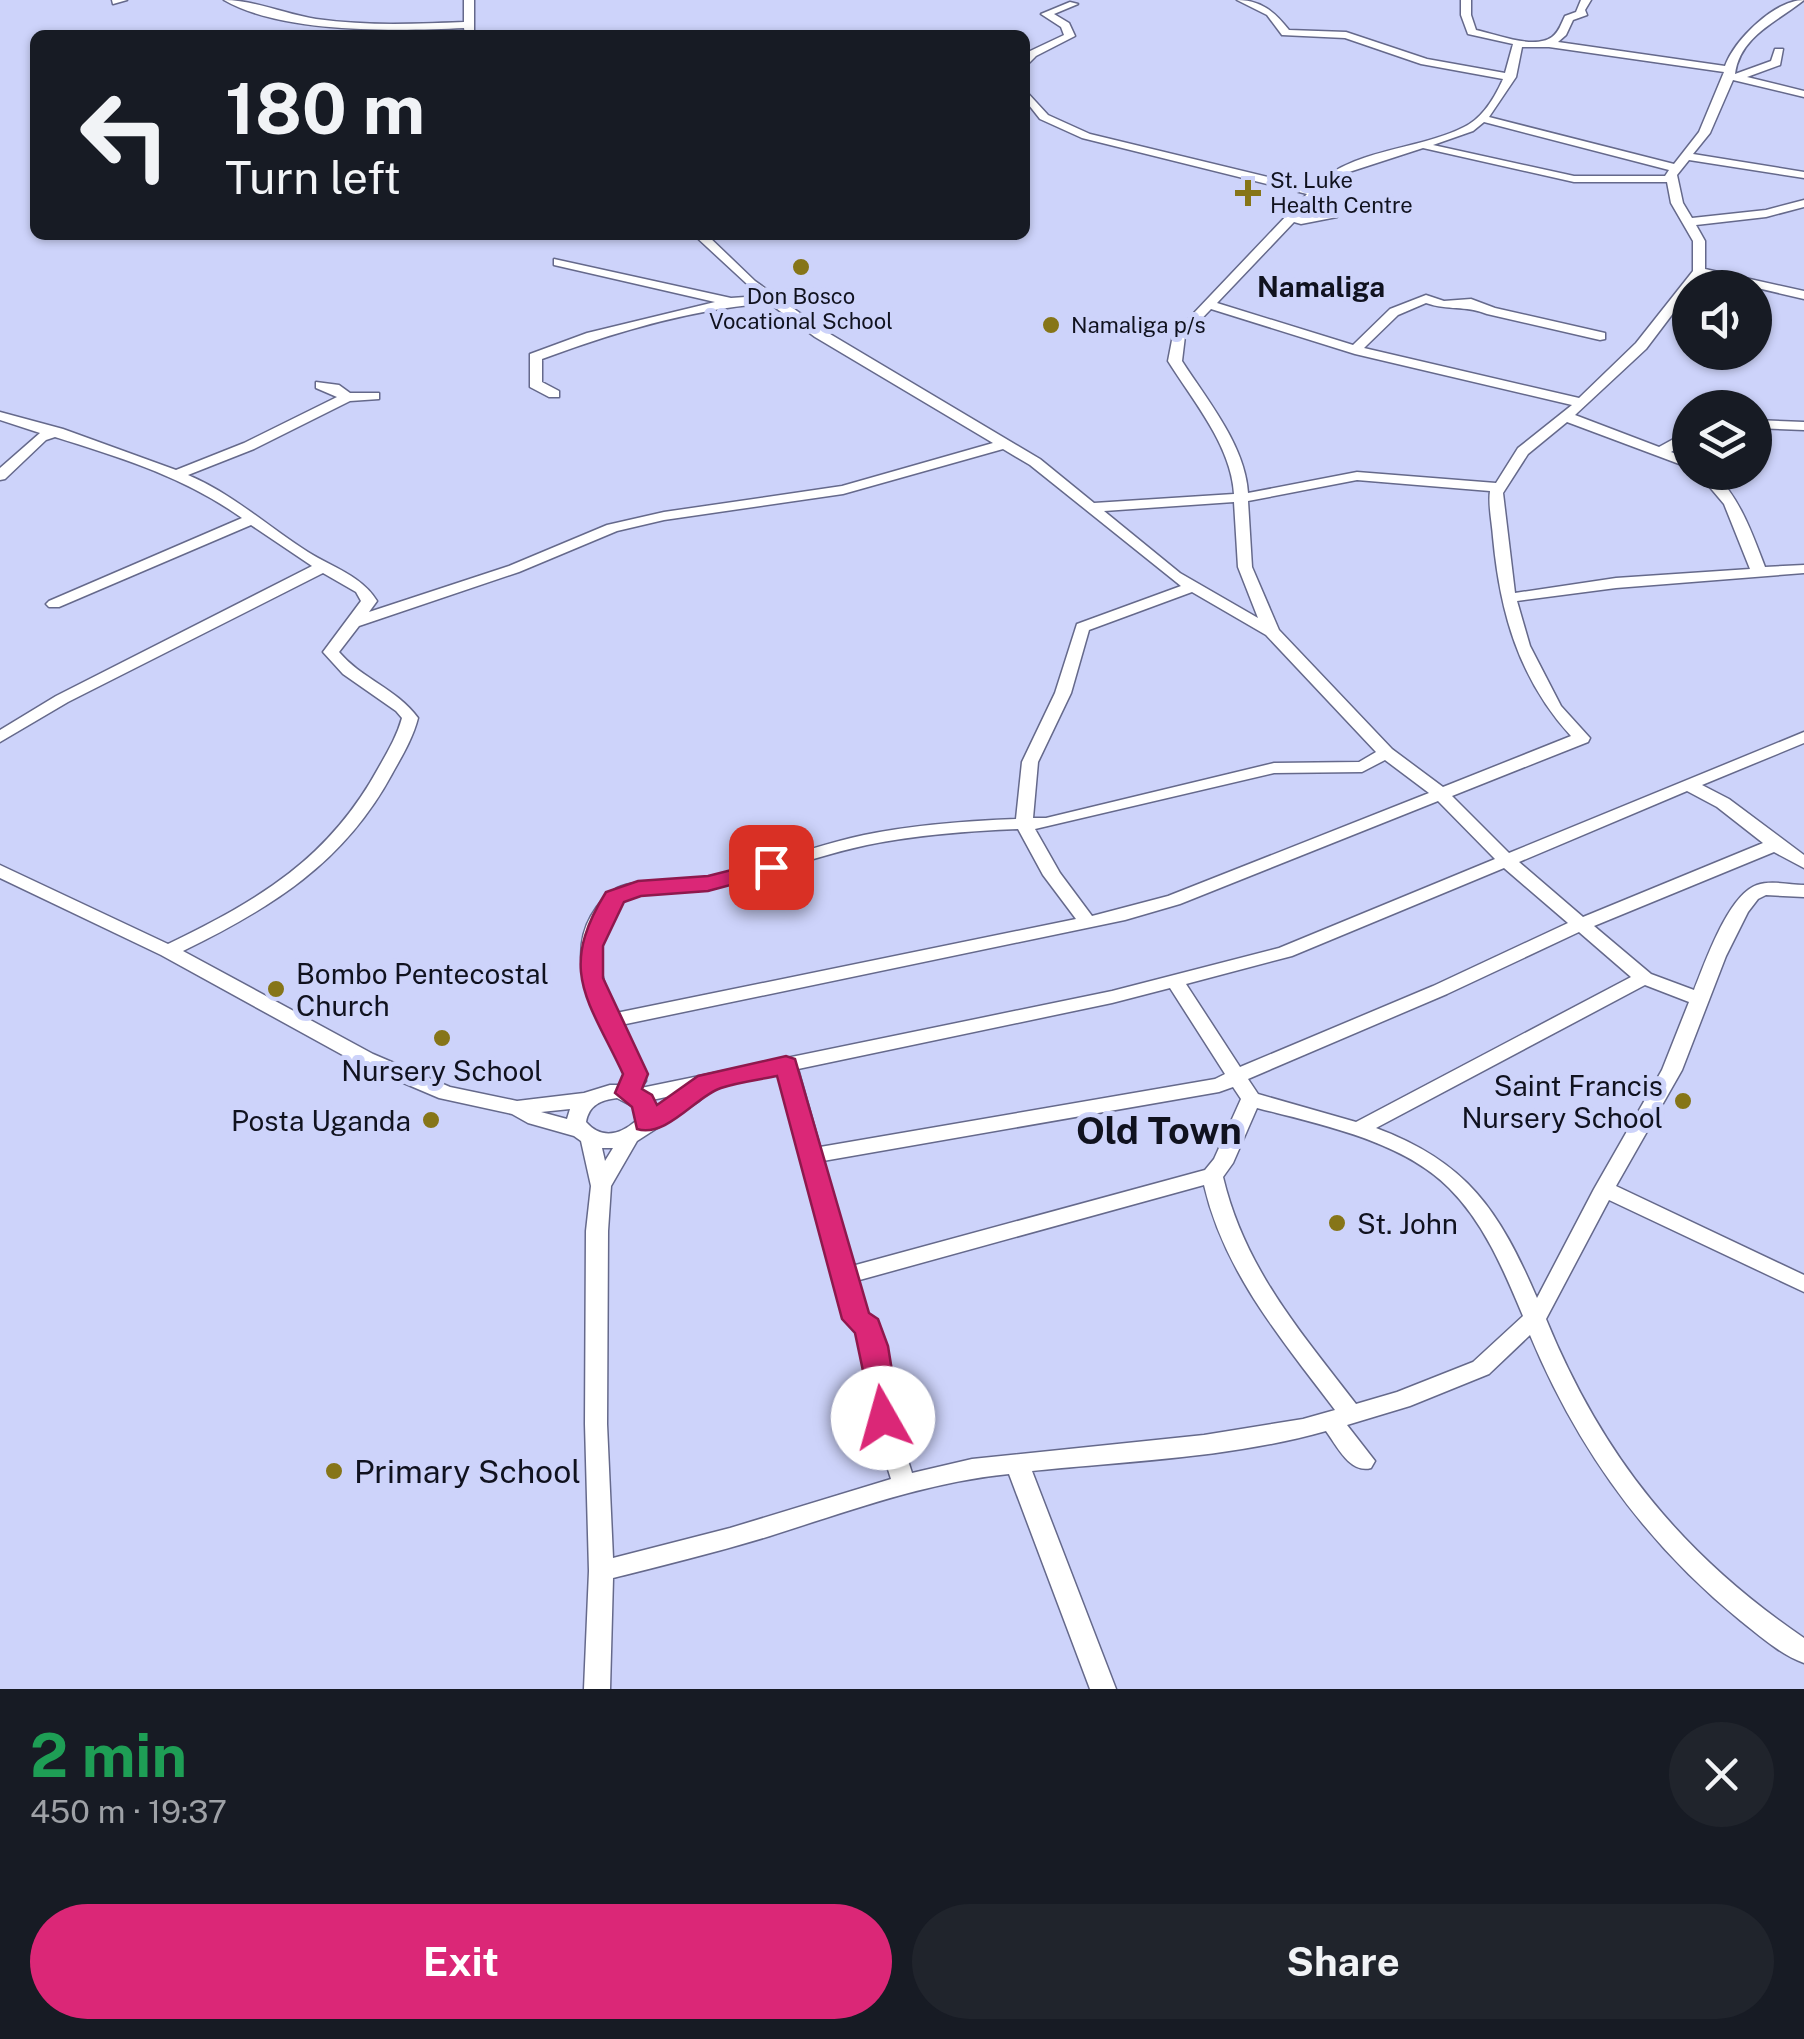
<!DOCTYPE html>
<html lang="en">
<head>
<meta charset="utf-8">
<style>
  body { margin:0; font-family:"Public Sans",sans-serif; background:#20242c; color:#f1f3f6; height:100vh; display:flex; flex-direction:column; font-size:38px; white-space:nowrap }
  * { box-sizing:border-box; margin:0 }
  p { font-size:32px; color:#9ea1a6 }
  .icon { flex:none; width:55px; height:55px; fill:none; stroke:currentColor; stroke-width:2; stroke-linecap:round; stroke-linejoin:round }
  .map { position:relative; height:1689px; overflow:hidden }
  .side { display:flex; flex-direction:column; background:#171b24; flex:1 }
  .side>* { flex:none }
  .guide { position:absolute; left:30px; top:30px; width:1000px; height:210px; border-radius:15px; box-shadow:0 2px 8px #0004; background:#171b24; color:#f1f3f6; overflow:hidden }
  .tools { position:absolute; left:1672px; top:270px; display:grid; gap:20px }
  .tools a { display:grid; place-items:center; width:100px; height:100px; border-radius:50%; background:#171b24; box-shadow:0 2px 8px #0004; font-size:50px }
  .pin { position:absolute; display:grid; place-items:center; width:85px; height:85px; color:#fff; margin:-42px; border-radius:20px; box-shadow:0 5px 15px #0006 }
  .me { position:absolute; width:110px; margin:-55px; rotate:353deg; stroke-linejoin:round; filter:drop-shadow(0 0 8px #0008) }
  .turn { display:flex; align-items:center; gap:35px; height:210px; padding:0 30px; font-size:45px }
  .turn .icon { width:130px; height:130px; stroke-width:2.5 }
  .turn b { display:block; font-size:70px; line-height:85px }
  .round { display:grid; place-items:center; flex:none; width:105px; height:105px; border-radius:52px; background:#20242c }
  .overview { display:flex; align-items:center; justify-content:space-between; height:170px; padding:0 30px }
  h1 { font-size:60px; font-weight:700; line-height:75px; color:#1e9e55 }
  .action { display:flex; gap:20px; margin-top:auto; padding:20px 30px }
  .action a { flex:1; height:115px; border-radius:60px; background:#db2777; color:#fff; font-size:40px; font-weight:700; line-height:115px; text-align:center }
  .action a+a { background:#20242c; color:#f1f3f6 }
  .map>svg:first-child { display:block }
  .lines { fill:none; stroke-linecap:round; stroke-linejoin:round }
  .street-casing { stroke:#65698b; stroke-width:3 }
  .street { fill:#fff; fill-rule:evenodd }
  .route { fill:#db2777; stroke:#8e194d; stroke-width:2.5 }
  .poi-dot { fill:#867518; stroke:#cdd3fa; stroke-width:4 }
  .labels { text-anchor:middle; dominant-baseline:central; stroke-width:10; stroke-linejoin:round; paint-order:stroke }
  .far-poi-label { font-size:22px; fill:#10121f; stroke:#cdd3fa; text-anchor:start }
  .far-quarter-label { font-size:28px; font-weight:bold; fill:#10121f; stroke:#cdd3fa }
  .poi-label { font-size:28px; fill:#10121f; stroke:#cdd3fa; text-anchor:start }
  .near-poi-label { font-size:32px; fill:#10121f; stroke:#cdd3fa; text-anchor:start }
  .district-label { font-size:38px; font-weight:bold; fill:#10121f; stroke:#cdd3fa }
</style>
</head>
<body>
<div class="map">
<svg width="1804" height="1689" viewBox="0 0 1804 1689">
  <rect width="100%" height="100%" fill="#cdd3fa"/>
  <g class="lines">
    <g class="street-casing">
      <g id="street">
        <polygon points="112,0 127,0 113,4"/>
        <path d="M224,0c30,0 61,14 92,19 49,7 99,5 148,3v-22h10v34l-9,1 -1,-7c-67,3 -181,6 -240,-28z"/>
        <path d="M1237,0c24,0 38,12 52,30l57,2 81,27 78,14 8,-29 -45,-10 -7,-19v-15h10v15l5,15c20,4 58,20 76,7 7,-5 9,-13 13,-21l11,-4 5,-12h10l-6,10 2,5 -14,5 -7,15 -8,7 167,24c10,-27 50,-66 79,-66 -27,22 -64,36 -69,74l36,-13 4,-12h8l-3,16 -33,12 57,14v6l-71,-17 -23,53 -17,21 111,18v6l-115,-18 -12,15 6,28 9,15 74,-8 38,-10v7l-38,10 -70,8 9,16v28l99,22v8l-102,-24 -56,74 -71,66 84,32 31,-17v10l-19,12 19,7v9l-123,-46 -39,32 -25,39 12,100 101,-15 134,-9 -26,-65 -27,-32h16c27,26 39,61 52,95l39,-2v8l-188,15 -99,13 13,45 31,60 29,32 -2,4 -136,54 57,57 295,-121v11l-102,42 27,14 75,56v13l-30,-16 -180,74 57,48 43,16c11,-27 34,-95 63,-105 14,-5 33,0 47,0v12l-38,-2 -8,4 -10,13 -22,44 -44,114 -66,116 188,89v17l-195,-92 -63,119c56,137 136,236 258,319v25c-23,-8 -44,-27 -63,-42 -95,-77 -164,-173 -211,-286l-41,39 -79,32 -63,19 28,36 -4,7c-21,6 -34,-22 -45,-37 -95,27 -197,30 -294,40l84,218h-26l-81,-215c-82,8 -160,37 -239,62 -52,16 -105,29 -157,42l-3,111h-26l5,-118 -4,-147 1,-193 5,-45 -10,-45 -7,-5 -46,-13 -16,-9 -73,-16 -80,-34 -198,-109 -161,-77v-13l168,79c91,-44 161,-85 211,-177 9,-16 18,-31 23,-49l-6,-7 -53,-37 -20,-22 38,-51 -5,-9 -33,-19 -255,129 -68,40v-12l56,-34 256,-130 -61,-41 -192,82h-10l-3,-3 3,-3 193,-83c-58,-41 -120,-60 -187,-81l-9,3 -41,39 -5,1v-12l40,-35 -40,-13v-8l63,17 113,41 68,-27 93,-46 -21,-9v-6l23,3 11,8h29v6l-29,2 -96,48 -66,26c45,19 79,51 120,77 24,15 54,24 69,49l-8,11 140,-46 98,-41 57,-13 178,-26 151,-43 -178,-106 -46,-34c-77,6 -155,29 -227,56v23l17,9v6h-10l-19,-10v-33l57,-21 128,-31 -161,-37v-6l177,39 29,-2 -66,-61h13l48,46 70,50 215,128 54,44 140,-9c-3,-49 -41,-93 -66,-133l5,-26 134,-141 -225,-56 -42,-19 -15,-19v-10l23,25 42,19 223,54c38,-40 104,-37 151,-61 19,-9 31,-30 39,-48l-82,-15 -76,-26 -63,-3 -15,-20zM1522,47h27l175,25 -25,60 -25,32 -185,-47 27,-40zM1484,122l185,48 -4,6h-91l-141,-31 40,-14zM1423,148l151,34h93l4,21 22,38v30l-57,72 -57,55 -215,-50 34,-33 28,-12c23,8 38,2 61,11l113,26 5,-1v-6l-110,-25 -24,-9 -27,2 -18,-6 -36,14 -37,36 -136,-42 77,-81 7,2 36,-7v-4l-4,-2 -34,5 29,-31 18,-12zM1211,309l144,45 217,51 -54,43 -22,35 -139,-11 -109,21c-3,-48 -41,-93 -66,-132l3,-25zM1003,449l27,16 151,121 -104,38 -22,69 -33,69 -6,57c-51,2 -103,6 -152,16 -53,11 -103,33 -156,43 -22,5 -73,0 -91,10 -10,6 -20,17 -26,28 -29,51 13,112 34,158l1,6 -4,5h-12l-26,8 -67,8 -67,-14 -77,-33 -190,-103c88,-43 161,-88 209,-177 10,-18 21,-36 26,-56 -21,-29 -56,-39 -79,-66l20,-26 160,-54 98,-41 47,-11 179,-26zM1357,480l133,11c-2,14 2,31 3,46 7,76 26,142 78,199l-128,51 -51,-38 -113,-119 -27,-63 -4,-66zM1234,502l4,65 20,51 -78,-45 -76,-62zM1192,592l74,43 110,117 -17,10 -85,1 -228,55h-13l5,-56 33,-69 18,-63zM1385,760l44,33 -261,103 -76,20 -32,-43 -25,-44 239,-56 88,-1zM1687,791l30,16 46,36 -180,74 -64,-55zM1438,801l57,58 -216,89 -167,43 -471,97 5,-7 -1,-7 -24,-49 504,-105 55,-16zM1018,829l25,46 33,44 -460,94c-16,-31 -27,-79 2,-107 20,-20 67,-11 95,-18 51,-12 102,-32 154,-43 49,-10 101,-14 151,-16zM1504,868l64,55 -135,63 -193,81 -54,-83 106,-28zM1579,932l52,45 -275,145 -98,-28 -10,-15 199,-85zM1645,985l44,17 -27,68 -68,119 -57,109c-38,-88 -70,-136 -161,-170zM1170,988l55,86 -10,5 -395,68 -22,-78 314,-66zM779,1073l66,246 13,12 9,40 -5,15 29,93 -161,49 -117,30 -6,-134 1,-193 3,-45 26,-45 62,-40 15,-14zM1233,1087l8,12 -27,60 -9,11 -353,96 -29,-105 396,-69zM680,1094l-24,14 -4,-8zM617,1098l19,10 1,12c-17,15 -35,20 -51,2 3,-17 15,-22 31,-24zM1257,1108c62,16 146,33 192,80 36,36 55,83 74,128l-50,46 -76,30 -41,12c-56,-73 -111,-135 -133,-227l10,-14zM570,1109l-3,10 -26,-7zM602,1148h11l-8,13zM1204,1185c20,87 78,155 131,225l-32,9 -99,16 -232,24 -60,14 -28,-87 5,-15 -10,-44 -13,-13 -10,-33z"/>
        <polygon points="1070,2 1078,4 1054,14 1069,23 1075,36 1036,56 1025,67 1025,57 1028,52 1064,35 1061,27 1041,14"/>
        <polygon points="1755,420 1804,422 1804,430 1755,428"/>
      </g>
    </g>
    <use href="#street" class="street"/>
  </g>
  <path class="route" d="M771,860l12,7 -4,5 -71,19 -67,5 -17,6 -21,44v32l45,96 -6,15 10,6 5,10 41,-29 88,-20 9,3 74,254 9,6 10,27 4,25 -5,15 11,32 -5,9 -10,3 -10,-3 -15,-41 5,-15 -8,-38 -13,-14 -65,-243c-19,4 -38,6 -56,12 -25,8 -54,50 -84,41l-5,-22 -17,-14 8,-19c-35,-75 -66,-103 -17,-182l32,-11 70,-5z"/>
  <g class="poi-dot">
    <path d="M1243 178h10v10h10v10h-10v10h-10v-10h-10v-10h10z"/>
    <circle cx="801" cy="267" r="10"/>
    <circle cx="1051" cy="325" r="10"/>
    <circle cx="276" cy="989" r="10"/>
    <circle cx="442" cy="1038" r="10"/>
    <circle cx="1683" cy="1101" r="10"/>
    <circle cx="431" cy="1120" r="10"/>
    <circle cx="1337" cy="1223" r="10"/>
    <circle cx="334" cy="1471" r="10"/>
  </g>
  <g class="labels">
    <g class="far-poi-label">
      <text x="1270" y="180">St. Luke<tspan x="1270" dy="25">Health Centre</tspan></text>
      <text x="801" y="296" text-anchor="middle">Don Bosco<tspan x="801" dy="25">Vocational School</tspan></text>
      <text x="1071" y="325">Namaliga p/s</text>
    </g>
    <g class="far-quarter-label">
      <text x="1321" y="286">Namaliga</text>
    </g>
    <g class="poi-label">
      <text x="296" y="973">Bombo Pentecostal<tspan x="296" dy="32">Church</tspan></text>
      <text x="442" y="1070" text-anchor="middle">Nursery School</text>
      <text x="1663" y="1085" text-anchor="end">Saint Francis<tspan x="1663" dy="32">Nursery School</tspan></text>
      <text x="411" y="1120" text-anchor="end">Posta Uganda</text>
      <text x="1357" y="1223">St. John</text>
    </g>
    <g class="near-poi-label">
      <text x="354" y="1471">Primary School</text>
    </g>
    <g class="district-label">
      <text x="1159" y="1130">Old Town</text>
    </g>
  </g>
</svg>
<div class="tools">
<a><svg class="icon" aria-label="sound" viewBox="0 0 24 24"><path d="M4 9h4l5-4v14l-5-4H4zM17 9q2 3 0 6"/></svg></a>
<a><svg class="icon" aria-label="layers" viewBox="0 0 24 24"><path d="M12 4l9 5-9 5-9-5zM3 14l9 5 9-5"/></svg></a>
</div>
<div class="pin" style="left:771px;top:867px;background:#d93025"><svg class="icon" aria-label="arrive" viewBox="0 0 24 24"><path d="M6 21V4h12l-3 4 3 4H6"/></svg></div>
<svg class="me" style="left:883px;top:1418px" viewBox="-20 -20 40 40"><circle r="19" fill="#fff"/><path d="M0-13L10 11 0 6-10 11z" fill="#db2777"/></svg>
<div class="guide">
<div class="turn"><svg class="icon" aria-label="left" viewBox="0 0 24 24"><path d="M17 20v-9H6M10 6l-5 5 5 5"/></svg><div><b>180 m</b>Turn left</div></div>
</div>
</div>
<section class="side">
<div class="overview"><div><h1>2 min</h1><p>450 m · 19:37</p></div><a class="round"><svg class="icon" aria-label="close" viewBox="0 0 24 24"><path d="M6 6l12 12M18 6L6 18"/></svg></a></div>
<div class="action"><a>Exit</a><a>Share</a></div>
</section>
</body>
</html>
